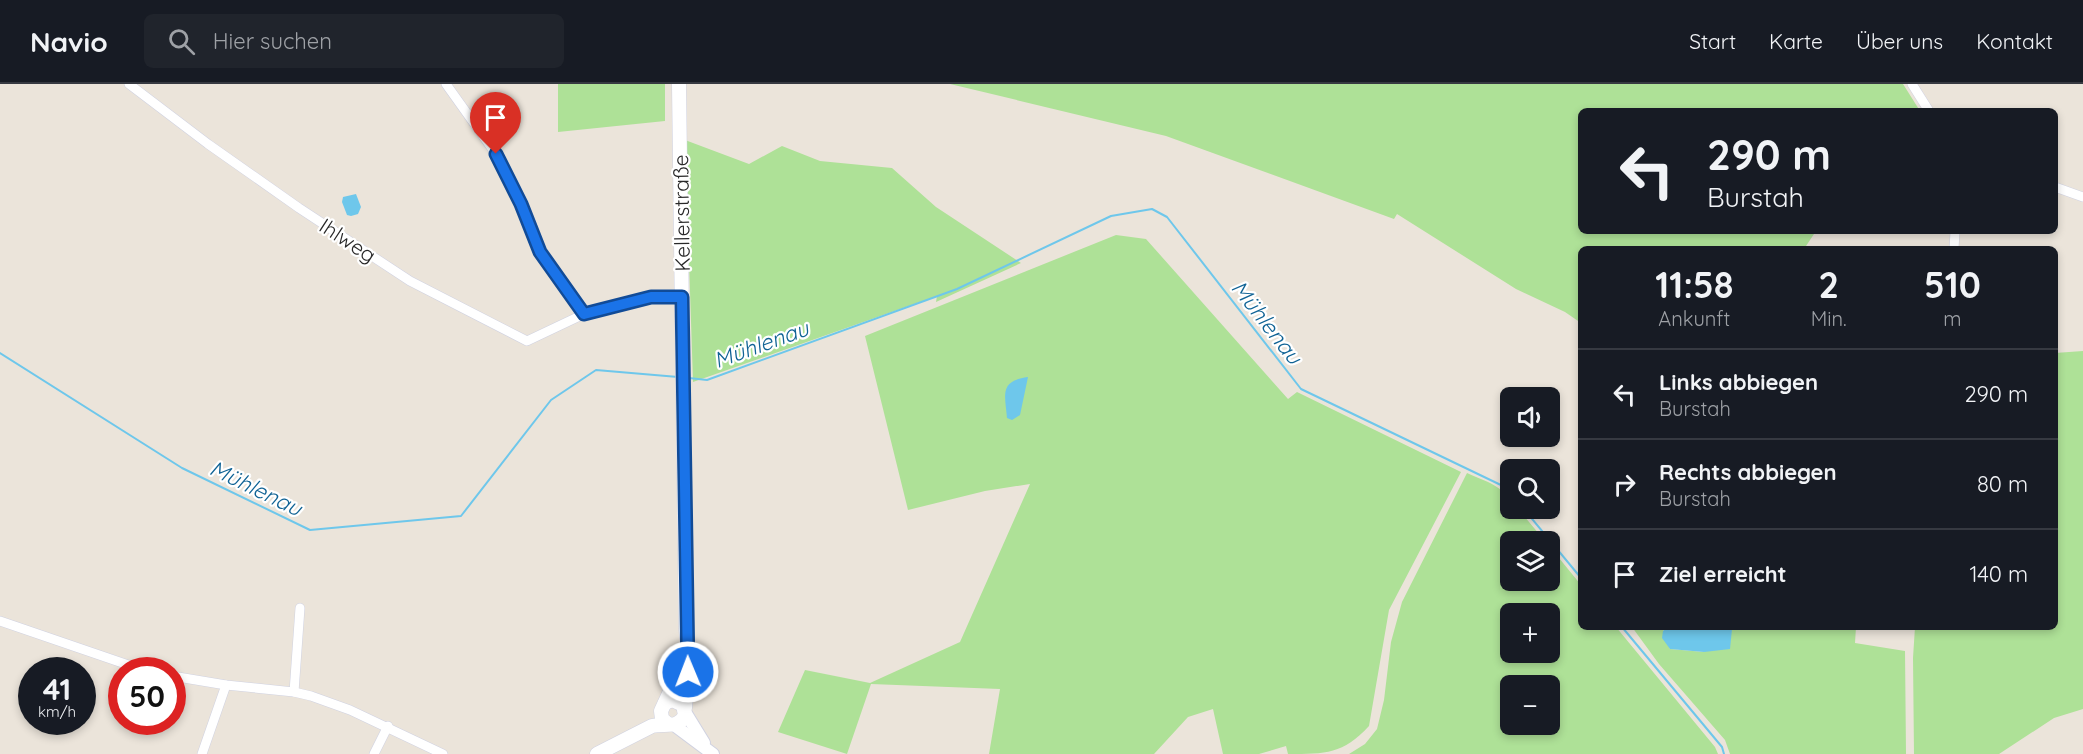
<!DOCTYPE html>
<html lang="de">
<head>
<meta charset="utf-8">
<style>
  body { margin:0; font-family:Quicksand,sans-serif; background:#20242c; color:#f1f3f6; height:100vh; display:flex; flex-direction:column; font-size:22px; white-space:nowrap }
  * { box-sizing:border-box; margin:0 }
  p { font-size:20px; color:#9ea1a6 }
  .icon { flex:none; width:33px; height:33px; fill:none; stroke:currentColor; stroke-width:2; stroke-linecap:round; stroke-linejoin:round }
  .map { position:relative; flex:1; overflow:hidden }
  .drawer { position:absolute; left:1578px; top:162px; width:480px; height:384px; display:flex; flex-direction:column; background:#171b24; border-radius:9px; box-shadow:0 3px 9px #0003 }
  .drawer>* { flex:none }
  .hud { position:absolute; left:1578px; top:24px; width:480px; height:126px; border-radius:9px; box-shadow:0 3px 9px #0003; background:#171b24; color:#f1f3f6; overflow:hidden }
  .fabs { position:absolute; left:1500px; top:303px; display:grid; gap:12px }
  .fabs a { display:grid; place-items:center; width:60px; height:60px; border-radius:9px; background:#171b24; box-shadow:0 3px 9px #0003; font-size:30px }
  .speed { position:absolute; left:18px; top:573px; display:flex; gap:12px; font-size:30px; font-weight:700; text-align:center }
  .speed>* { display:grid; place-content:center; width:78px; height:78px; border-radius:50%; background:#171b24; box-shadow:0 3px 9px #0003; line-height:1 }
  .speed small { font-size:15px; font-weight:400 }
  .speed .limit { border:9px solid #d22; background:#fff; color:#111 }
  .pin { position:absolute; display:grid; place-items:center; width:51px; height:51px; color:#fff; margin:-62px -26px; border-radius:50% 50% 50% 0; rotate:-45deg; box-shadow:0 0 6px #0007 }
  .pin .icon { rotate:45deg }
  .me { position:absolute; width:66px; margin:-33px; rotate:359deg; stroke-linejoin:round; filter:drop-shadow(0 0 4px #0008) }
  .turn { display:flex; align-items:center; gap:21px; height:126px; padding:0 30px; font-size:27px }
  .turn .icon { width:78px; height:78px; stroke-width:2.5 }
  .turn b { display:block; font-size:42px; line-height:51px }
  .eta { display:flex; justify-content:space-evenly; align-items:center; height:102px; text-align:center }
  .eta b { font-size:36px; font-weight:700; line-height:42px }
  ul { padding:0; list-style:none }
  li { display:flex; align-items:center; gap:18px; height:90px; padding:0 30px; border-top:2px solid #363941 }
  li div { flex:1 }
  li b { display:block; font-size:22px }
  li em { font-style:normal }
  header { display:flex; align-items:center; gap:36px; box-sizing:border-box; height:84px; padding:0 30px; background:#171b24; border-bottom:2px solid #363941 }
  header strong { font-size:28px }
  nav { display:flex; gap:33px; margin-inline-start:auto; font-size:21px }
  .search { width:420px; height:54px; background:#20242c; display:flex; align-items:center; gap:15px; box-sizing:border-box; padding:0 21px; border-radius:9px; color:#9ea1a6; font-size:22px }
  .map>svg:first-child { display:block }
  .green { fill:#aee197; fill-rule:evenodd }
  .water { fill:#6ec7eb }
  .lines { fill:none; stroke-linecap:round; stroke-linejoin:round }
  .stream { stroke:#6ec7eb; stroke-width:2 }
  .minor-casing { stroke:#d0d2e1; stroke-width:10 }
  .tertiary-casing { stroke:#d0d2e1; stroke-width:14 }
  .secondary-casing { stroke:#d0d2e1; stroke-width:15 }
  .minor { stroke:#fff; stroke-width:9 }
  .tertiary { stroke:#fff; stroke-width:12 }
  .secondary { stroke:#fff; stroke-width:14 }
  .route-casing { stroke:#114b97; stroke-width:15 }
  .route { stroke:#1a73e8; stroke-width:10 }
  .labels { text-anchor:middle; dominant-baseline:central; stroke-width:4.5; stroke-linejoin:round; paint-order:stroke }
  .street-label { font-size:21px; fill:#282828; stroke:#fff }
  .water-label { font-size:22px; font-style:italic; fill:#106395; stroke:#fff }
</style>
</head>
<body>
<header>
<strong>Navio</strong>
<div class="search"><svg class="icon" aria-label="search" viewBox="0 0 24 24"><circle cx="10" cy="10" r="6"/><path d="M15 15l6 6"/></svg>Hier suchen</div>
<nav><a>Start</a><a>Karte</a><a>Über uns</a><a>Kontakt</a></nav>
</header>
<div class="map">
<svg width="2083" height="670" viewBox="0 0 2083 670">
  <rect width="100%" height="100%" fill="#ebe4da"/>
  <g class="green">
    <polygon points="558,0 665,0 665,37 558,48"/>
    <polygon points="950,0 1903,0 1920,27 1581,27 1581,147 1816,147 1804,165 1581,165 1581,239 1565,228 1516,205 1397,130 1394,135 1166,52"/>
    <polygon points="685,56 749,80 782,62 820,77 892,84 936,123 1021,179 936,218 937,212 693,298"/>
    <path d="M1116,151l30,4 142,160 9,-7 164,80 -72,138 -20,116c-26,28 -43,28 -81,28l-2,-8 -27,8h-36l-10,-45 -25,8 -34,37h-165l11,-65 -129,-5 -24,70 -69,-22 27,-62 65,13 90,-41 70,-158 -45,7 -77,19 -43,-174z"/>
    <polygon points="2083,267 2083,625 2054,634 1999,670 1914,670 1913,574 1915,543 2055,543 2055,269"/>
    <path d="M1467,389c17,8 43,14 43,35l8,1 27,32 -35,1v38h40v-33l31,38v42h35l99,120 3,7h-369l16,-10 12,-15 7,-29 7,-58 11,-40zM1510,530h40v38h-40zM1510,602h40v38h-40z"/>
    <polygon points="1632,543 1668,543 1663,547 1670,565 1704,568 1732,545 1728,543 1856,543 1855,559 1905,567 1906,670 1730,670 1725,656 1659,580"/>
  </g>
  <g class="water">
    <polygon points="356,110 361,123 358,130 351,132 347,131 342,118 343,113"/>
    <path d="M1028,293l-8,38 -8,5 -5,-2c-2,-24 -8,-37 21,-41z"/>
    <polygon points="1668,543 1728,543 1732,545 1730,565 1704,568 1670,565 1662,554 1663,547"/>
  </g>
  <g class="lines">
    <g class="stream">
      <polyline points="0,269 182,384 310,446 461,432 551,316 596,286 678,293"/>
      <polyline points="689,294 707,296 957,205 1111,132 1152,125 1167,133 1301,305 1505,403 1510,410"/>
      <polyline points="1523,424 1581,494"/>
      <polyline points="1622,543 1722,663 1724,670"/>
    </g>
    <g class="minor-casing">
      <g id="minor">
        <polyline points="129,0 208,60 299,124 410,197 527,257 584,230 651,213 682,213"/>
        <polyline points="446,0 496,70 521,120 540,168 584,230"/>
        <polyline points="1912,0 1929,27"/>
        <polyline points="2055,103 2083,113"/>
        <polyline points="1954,165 1955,147"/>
        <polyline points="0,537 143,586"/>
        <polyline points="172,592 226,601 294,608 311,612 350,626 443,670"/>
        <polyline points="294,608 300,524"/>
        <polyline points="202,670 226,601"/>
        <polyline points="374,670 388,642"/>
      </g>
    </g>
    <g class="tertiary-casing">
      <g id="tertiary">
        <polyline points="685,628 704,659"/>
        <polyline points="674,641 713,670"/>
      </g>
    </g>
    <g class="secondary-casing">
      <g id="secondary">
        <polyline points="679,0 686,546 689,570 685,624"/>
        <polyline points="668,640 662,635 661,627 674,599 682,569"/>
        <path d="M597,670l55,-28c13,-3 27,3 33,-11l-2,-10 -11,-5 -7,3"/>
      </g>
    </g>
    <use href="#minor" class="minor"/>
    <use href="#tertiary" class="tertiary"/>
    <use href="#secondary" class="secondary"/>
  </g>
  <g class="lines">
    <g class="route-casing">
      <polyline id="route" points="496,70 521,120 540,168 584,230 651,213 682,213 688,588"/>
    </g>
    <use href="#route" class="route"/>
  </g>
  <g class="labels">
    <g class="street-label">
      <text transform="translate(681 129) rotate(-91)">Kellerstraße</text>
      <text transform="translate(348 156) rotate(33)">Ihlweg</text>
    </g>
    <g class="water-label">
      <text transform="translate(1267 238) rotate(52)">Mühlenau</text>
      <text transform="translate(761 260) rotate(-20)">Mühlenau</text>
      <text transform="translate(256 404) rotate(26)">Mühlenau</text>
    </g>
  </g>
</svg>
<div class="fabs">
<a><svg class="icon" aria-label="sound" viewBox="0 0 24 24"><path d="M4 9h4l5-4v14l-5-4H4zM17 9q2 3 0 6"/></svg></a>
<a><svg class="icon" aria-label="search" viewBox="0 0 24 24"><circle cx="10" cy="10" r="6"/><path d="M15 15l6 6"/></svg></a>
<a><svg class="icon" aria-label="layers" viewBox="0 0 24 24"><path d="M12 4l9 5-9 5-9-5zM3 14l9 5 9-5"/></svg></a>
<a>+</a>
<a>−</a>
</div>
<div class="speed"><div>41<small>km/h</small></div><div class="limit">50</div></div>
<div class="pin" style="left:496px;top:70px;background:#d93025"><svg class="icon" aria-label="arrive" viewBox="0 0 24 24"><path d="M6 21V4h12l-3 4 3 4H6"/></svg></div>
<svg class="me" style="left:688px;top:588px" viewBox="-20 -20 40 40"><circle r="17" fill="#1a73e8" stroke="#fff" stroke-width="3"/><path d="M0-11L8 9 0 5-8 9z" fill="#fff"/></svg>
<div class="hud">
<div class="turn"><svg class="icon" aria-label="left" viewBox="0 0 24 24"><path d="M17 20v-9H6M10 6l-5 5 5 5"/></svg><div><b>290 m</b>Burstah</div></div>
</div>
<section class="drawer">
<div class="eta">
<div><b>11:58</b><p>Ankunft</p></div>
<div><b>2</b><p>Min.</p></div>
<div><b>510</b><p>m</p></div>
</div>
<ul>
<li><svg class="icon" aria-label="left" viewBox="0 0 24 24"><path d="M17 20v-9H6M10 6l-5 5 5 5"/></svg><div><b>Links abbiegen</b><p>Burstah</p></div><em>290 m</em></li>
<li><svg class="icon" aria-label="right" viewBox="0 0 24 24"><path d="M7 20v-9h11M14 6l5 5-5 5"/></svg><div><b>Rechts abbiegen</b><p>Burstah</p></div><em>80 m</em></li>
<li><svg class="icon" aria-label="arrive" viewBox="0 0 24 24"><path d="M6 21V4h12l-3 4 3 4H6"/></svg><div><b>Ziel erreicht</b></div><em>140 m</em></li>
</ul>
</section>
</div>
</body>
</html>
